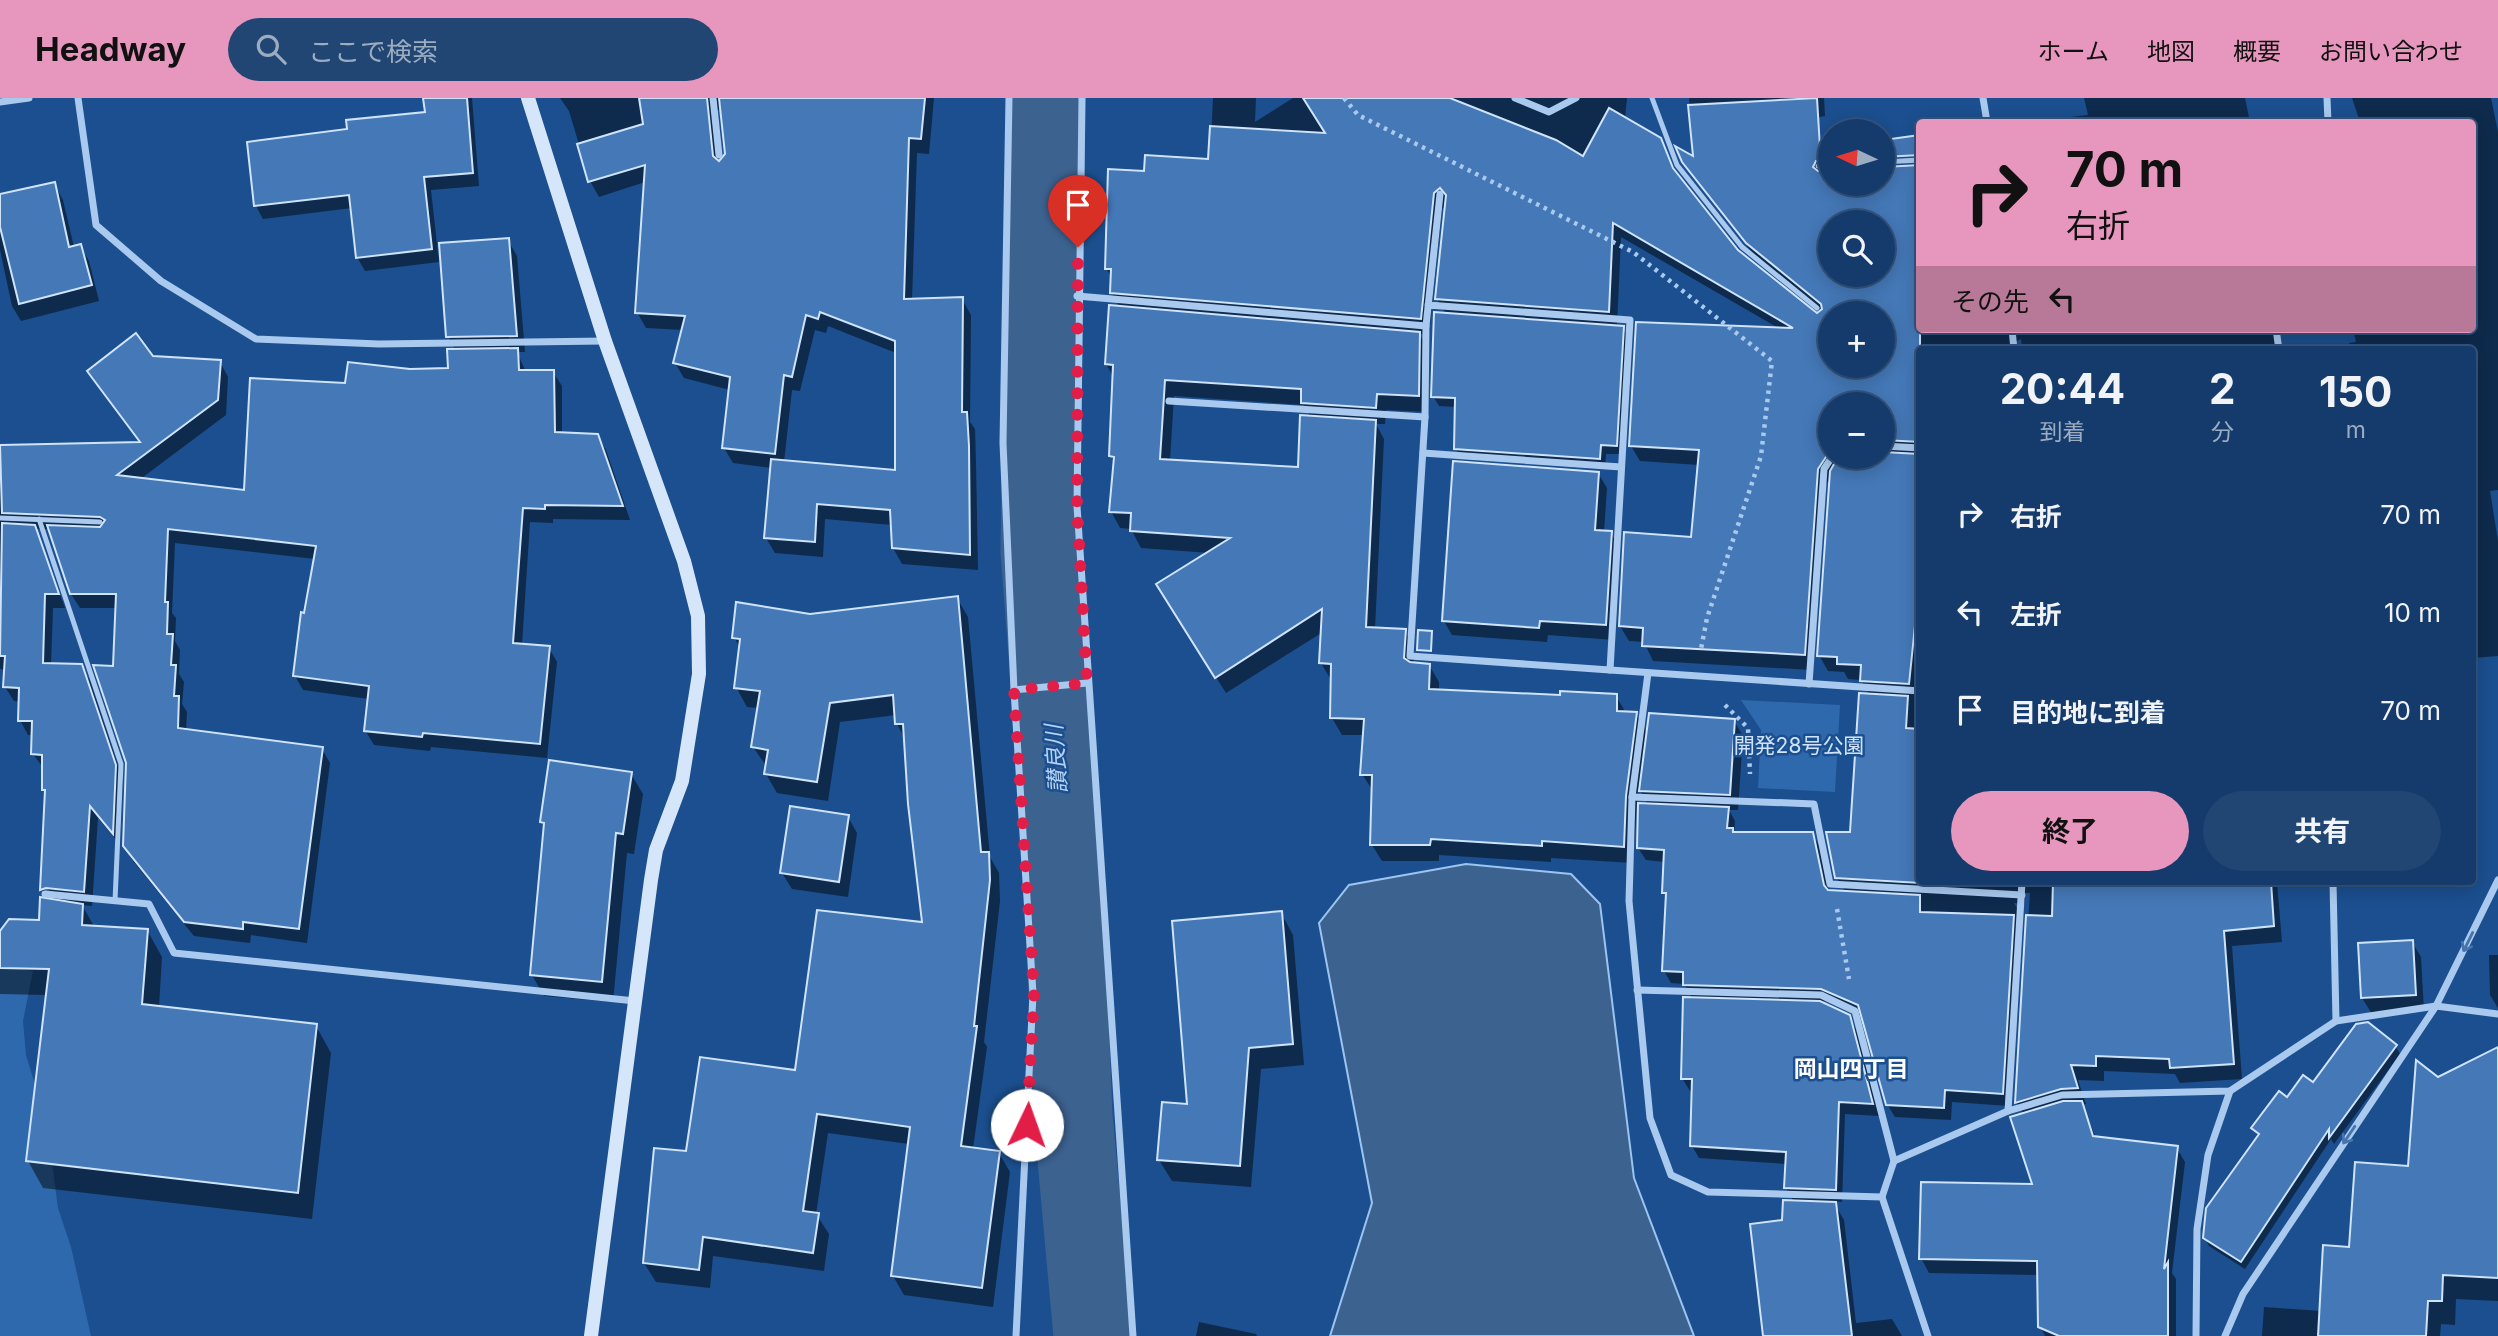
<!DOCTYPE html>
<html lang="ja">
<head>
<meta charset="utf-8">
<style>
  body { margin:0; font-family:Inter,"Noto Sans JP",sans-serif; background:#214673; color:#f1f3f6; height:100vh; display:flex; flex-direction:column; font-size:26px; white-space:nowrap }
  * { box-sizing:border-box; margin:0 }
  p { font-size:23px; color:#9dadc1 }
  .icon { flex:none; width:38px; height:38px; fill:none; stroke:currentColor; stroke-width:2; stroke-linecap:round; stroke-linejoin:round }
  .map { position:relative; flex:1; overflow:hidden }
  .details { position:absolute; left:1916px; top:248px; width:560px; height:539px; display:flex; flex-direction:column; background:#143b6b; border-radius:7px; box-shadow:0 4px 18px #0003,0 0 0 2px #33557e }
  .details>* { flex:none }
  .banner { position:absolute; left:1916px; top:21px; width:560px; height:214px; border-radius:7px; box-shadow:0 4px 18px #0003,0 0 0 2px #33557e; background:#e797bd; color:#111; overflow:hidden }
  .needle { width:46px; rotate:274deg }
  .controls { position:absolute; left:1818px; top:21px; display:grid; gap:14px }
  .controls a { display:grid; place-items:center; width:77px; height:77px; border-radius:50%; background:#143b6b; box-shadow:0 4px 18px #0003,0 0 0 2px #33557e; font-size:35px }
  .pin { position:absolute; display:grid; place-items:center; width:60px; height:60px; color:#fff; margin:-72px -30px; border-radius:50% 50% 50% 0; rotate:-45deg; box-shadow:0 0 7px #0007 }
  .pin .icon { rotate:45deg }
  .me { position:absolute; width:77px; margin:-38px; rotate:3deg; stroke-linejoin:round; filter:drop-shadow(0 0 5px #0008) }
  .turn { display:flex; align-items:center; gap:24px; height:147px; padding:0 35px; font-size:32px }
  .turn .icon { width:91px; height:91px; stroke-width:2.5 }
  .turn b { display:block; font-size:49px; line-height:60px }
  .then { display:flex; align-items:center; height:66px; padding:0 35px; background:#0003; gap:14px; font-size:26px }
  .eta { display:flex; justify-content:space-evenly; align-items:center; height:119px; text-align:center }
  .eta b { font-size:42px; font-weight:700; line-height:49px }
  .action { display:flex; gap:14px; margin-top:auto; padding:14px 35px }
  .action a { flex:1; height:80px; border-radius:42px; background:#e797bd; color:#111; font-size:28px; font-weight:700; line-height:80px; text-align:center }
  .action a+a { background:#214673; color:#f1f3f6 }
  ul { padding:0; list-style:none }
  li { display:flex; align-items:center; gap:21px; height:98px; padding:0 35px }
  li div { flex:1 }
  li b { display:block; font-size:26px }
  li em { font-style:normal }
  header { display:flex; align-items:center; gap:42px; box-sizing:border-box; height:98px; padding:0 35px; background:#e797bd; color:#111 }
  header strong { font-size:33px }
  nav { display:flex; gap:38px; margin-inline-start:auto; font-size:24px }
  .search { width:490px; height:63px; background:#214673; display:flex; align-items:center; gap:18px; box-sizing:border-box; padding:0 24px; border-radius:38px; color:#9dadc1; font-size:26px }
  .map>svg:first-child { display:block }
  .green { fill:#2e69ad }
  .water { fill:#3c6290; stroke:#9cc4f0; stroke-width:2 }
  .shadow { fill:#0007; fill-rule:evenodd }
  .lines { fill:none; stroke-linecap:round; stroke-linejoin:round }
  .river { stroke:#3c6290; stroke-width:79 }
  .building { fill:#4478b7; stroke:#cfe3fa; stroke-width:2; fill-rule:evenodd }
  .path { stroke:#a9c9ee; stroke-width:4.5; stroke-dasharray:3.5 5; stroke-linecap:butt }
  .lane { stroke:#a9c9ee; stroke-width:5 }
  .street { stroke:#a9c9ee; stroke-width:7 }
  .secondary { stroke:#d6e6fa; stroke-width:14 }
  .oneway { stroke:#4674ac }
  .route { stroke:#e11d48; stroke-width:12; stroke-dasharray:0 21.6 }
  .labels { text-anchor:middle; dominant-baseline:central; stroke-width:5; stroke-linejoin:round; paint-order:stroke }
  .park-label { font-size:21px; fill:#cfe3fa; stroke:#1b4f8f }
  .water-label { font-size:23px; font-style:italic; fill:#b5d3f5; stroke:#1b4f8f }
  .neighbourhood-label { font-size:23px; font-weight:bold; fill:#fff; stroke:#1b4f8f }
</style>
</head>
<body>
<header>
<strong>Headway</strong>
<div class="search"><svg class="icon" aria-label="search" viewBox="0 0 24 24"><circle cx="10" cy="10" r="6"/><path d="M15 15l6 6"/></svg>ここで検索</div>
<nav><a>ホーム</a><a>地図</a><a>概要</a><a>お問い合わせ</a></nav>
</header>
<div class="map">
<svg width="2498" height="1238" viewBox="0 0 2498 1238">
  <rect width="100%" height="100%" fill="#1b4f8f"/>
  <g class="green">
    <polygon points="1741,602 1840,607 1835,694 1758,690 1761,632"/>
    <polygon points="0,868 33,873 23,923 26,957 47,1026 58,1110 71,1149 91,1238 0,1238"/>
  </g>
  <polygon class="water" points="1466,766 1571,776 1600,806 1634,1080 1694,1238 1330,1238 1372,1105 1319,825 1349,787"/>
  <g class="shadow">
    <polygon points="425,0 472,0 479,88 431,92 439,164 365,173 357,159 352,110 263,121 256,108 349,33 427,15"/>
    <path d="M560,0h374l-5,56 -12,-1 -5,147 50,-1 9,16 -1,107 5,7 1,34 2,107 -76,-6 -9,-16 -1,-23 -67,-6 -2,38 -48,-4 -9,-15 6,-70 -39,-5 -9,-15 6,-58 -46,-12 -9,-15 8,-33 -37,-2 -9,-16 8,-130 -46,15 -9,-16 -21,-70zM722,10l5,47 -7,9 -4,-53zM828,228l68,27v119l-112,-10 8,-72 8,1 15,-61 11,3z"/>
    <path d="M1213,0h43l-1,24 38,-24h334l-2,21 35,20 18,38 59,75 76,62 11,-1 -67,-54 -74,-97 12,-3 -6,-61h135l1,18 -25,5 28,45 1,22 91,-6v147h356v21h-254l-1,-11 -6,3v8h-95v532h357l5,60 -50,4 10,133 -62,4 -5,-9 -71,-3v10l-26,-1 8,24h-4l14,34 80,9 9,15 -13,111 4,6v57h-131l-5,-10 -1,-51 -110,-2 -8,-15 114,-72 -11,-71 -8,-13 14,-209h-4l-2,11 -10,-1 7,12 -12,191 -57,-4 -1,18 -56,-3 -8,-13 -25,-88 -32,-15h-16l35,16 7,13 23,86 -34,-2 -3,88 -9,-1 11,19 12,103 36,-4 10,17h-136l18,-114 10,-20 -8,-14 1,-24 -88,-6 -7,-12 1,-55h-3l-8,-13 11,-79 -9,-15 -13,-1 -7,-12 3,-73 -3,-6 1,-30 -19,-2 -8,-12 11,-42 -11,-19 -5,76 -82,-5v4l-112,-7v6h-57l-10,-16 1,-54 -11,-17 2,-39h-22l-10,-17 -1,-38 -10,-17 2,-31 -97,61 -58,-92 42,-48 -69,-5 -10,-19 -11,-1 -9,-17 4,-48 -4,-7 3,-78 -8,-14 14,-56 -9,-16 1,-14 -6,-10 40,-95 64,-12zM1447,107l-10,94 9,15 -13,82 6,10 17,1v42l5,9 144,10 1,-14h15l7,-117 -6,-10h-5l4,-90 159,92 -149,117 9,15 59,4 -6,74 -73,87 9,15 15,1 9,19 160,9 13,-185 5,-9 -12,179 9,16 16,1 4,7 13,1 9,16 -19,138 -14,44 9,15 -17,-1 -9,-45 -8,-13h-78l1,-13 -6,-11h9l5,-74 -9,-15 -86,14 -12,-21 -10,-1 -10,-17 -55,1 -122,-6v-9l-10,-17 -15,-1v-16l-9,-17 -30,-2 9,-190 -8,-15h9l1,-14 42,2 1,-62 -10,-16h10l13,-125zM1830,124h53v53h-53zM1830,215h53v53h-53zM1174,298l130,9 7,13 -12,51 -129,-8zM1830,306h53v53h-53z"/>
    <polygon points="2084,0 2245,0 2250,24 2028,24 2088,17"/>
    <polygon points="2352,0 2491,0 2498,34 2498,392 2490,393 2498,443 2498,558 2473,560 2473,252 2351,252 2349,245 2356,244 2353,231 2473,231 2473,24 2360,24"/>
    <polygon points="54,86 63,102 74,149 80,148 89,163 99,203 21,223 12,208 0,152 0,97"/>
    <path d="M508,142l9,16 8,96h-8l9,20h27l9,14v48l35,2 9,14 24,70 -77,-1v4l-23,-1 -8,123 27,3 8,14 -10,96 -116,-11 -1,4 -56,-6 -9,-15 4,-31 -66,-9 -8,-14 20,-117 -140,-16 -3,70 4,5 -1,23 5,9 -1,24 5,8 -2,22 5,8 -1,19 136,18 8,14 -23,180 -56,-8 -1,8 -56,-7 -61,-75 -9,-15 4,-83 -13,-95 2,-60h-37l-9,-14 -21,-65h-14l29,79h-12l-2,57 30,1 9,15 33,100 -3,64 -22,-27 -6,88 -10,-1 13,23 52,2 15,27 -3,50 157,19 15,27 -19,166 -269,-31 -15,-27 19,-166 -47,-1v-60l41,-13 7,-21 -6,-10 4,-95 -2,-26 -11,-15 1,-19h-6l-8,-15 1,-18 -7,-1 -9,-14 1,-17 -6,-1v-225h141l-52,-73 63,-14 68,5 8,15 -2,38 -87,65 107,12 101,-107 63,-14 40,-1 6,-19 -8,-15zM47,789l8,14h-4l-7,-12z"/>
    <polygon points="1598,375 1607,390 1604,434 1611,435 1619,449 1614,542 1548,537 1547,544 1452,537 1444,523"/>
    <polygon points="957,500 968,519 990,759 999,775 1000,803 984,944 987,949 973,1051 999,1055 1010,1074 993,1209 904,1197 893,1178 909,1046 828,1035 816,1116 829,1136 824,1173 713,1158 710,1190 656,1184 644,1165 687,1055 796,974 924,826 906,643 897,626 896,617 840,624 828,703 777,695 766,676 767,669 753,649 759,610 747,609 736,589 741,552 734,539 810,517"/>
    <polygon points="631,676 643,696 634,756 627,755 613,904 544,898 532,877 545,730 541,724"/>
    <polygon points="848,719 857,735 848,799 792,791 782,775"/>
    <polygon points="1281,815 1293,837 1304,967 1261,971 1251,1089 1172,1083 1159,1062 1189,1008"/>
    <polygon points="2412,844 2421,859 2424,913 2372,916 2362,900"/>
    <polygon points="2489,857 2498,857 2498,910 2490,897"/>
    <polygon points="2367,926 2396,949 2400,956 2334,1046 2331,1041 2245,1171 2209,1148 2205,1140 2259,1039 2253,1030 2313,987"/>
    <polygon points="2498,951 2498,1203 2456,1201 2455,1227 2441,1226 2440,1238 2262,1238 2264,1209 2321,1213 2351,1151 2410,1070 2438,981"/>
    <polygon points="1199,1224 1256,1236 1257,1238 1196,1238"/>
  </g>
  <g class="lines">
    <polyline class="river" points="1046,0 1040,453 1061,726 1073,1017 1093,1238"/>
  </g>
  <g class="building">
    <polygon points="423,0 467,0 473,75 424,79 432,151 356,160 349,97 254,108 247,44 347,31 346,22 425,14"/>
    <polygon points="639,0 707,0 713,58 719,63 725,56 719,0 925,0 921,41 909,40 904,201 963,199 962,314 967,314 969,348 970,457 892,450 890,412 817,406 815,444 764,440 771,361 895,372 895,243 820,214 818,221 806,217 792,279 784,277 775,356 722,350 730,279 673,265 685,218 635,215 645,67 588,84 577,46 643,26"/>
    <path d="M1303,0h147l106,42 27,16 26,-48 52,30 12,30 65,82 79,63 5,-4 -1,-5 -75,-61 -64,-81 -7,-16 18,10 -5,-51 129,-7 3,50 10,-1v13l-14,1 -3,6 5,4 12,-1v14h53v-17l37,-2v277l-37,-2v-36h-53v47l-12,18 -13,186 -163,-9 1,-18 -24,-2 5,-94 67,5 8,-87 -70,-4 7,-124 157,6 -180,-105 -4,89 -174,-13 11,-104 -6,-7 -6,5 -13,126 -311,-26 1,-24h-6l3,-100 36,2 1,-16 63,4 2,-33 115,7zM1830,124h53v53h-53zM1830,215h53v53h-53z"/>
    <polygon points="1920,37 1920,57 1883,59 1883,42"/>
    <polygon points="55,84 69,149 81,146 92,187 19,206 0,129 0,96"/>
    <polygon points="509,140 517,238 446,239 439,145"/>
    <polygon points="1109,207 1420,234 1419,298 1377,296 1376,310 1301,305 1301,291 1165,282 1160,361 1298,369 1300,317 1376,322 1366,529 1406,531 1404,560 1410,564 1430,566 1429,591 1560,597 1560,593 1617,596 1617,613 1637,614 1626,698 1624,749 1542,743 1542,748 1431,741 1430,747 1370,747 1372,677 1360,677 1364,621 1330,620 1331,566 1319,565 1322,511 1215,580 1156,486 1230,440 1130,433 1131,415 1109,414 1114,359 1109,358 1113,267 1105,266"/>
    <polygon points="1434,214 1624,228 1617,348 1601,347 1600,361 1454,351 1455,300 1431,299"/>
    <polygon points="136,235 153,258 221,262 218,302 117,377 244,392 250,280 345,285 348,264 410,271 448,270 447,251 518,250 519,272 554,272 555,334 598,336 623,408 545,407 545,411 523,410 513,545 550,548 540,646 423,635 422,639 364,633 369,588 293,578 301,514 304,515 316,448 168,431 165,504 168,504 167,536 173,536 171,567 176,567 174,598 179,598 178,630 323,649 299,831 243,824 243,831 184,824 123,748 126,665 93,567 113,568 116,496 70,496 47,427 100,429 105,422 100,419 2,415 0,347 140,344 87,273"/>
    <polygon points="1883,354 1920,356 1920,479 1909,586 1860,583 1861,567 1837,566 1837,559 1817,558 1830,373 1838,359 1883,359"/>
    <polygon points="1453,363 1599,374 1595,432 1612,433 1606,527 1540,523 1539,530 1442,523"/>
    <polygon points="2,425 35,427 59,496 45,496 43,565 82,566 116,667 113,736 90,708 84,794 46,790 40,792 45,692 42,692 42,657 31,656 32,623 18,623 19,590 3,589 5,558 0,558"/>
    <polygon points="958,498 981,754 989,754 990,782 974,928 977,928 961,1048 1000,1053 982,1190 891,1178 910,1029 817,1016 803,1113 819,1115 813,1155 703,1139 699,1172 643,1165 654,1050 686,1053 700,959 795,972 817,812 922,824 908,706 903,626 895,626 893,597 830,605 817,684 764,676 768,652 751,649 760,593 734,590 740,541 732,540 736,504 810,516"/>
    <polygon points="1418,532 1432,533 1431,553 1417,552"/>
    <polygon points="1859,595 1908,598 1906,630 1920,631 1920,785 1835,780 1826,734 1850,734"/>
    <polygon points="1649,615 1735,621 1730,697 1639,693"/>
    <polygon points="549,662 632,674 623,736 616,735 602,884 530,877 544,725 540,724"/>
    <polygon points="1638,705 1729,709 1727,730 1733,730 1733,734 1813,734 1824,787 1828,792 1920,797 1920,814 2014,817 2003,996 1945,992 1944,1010 1886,1007 1858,907 1821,891 1683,887 1683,874 1662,873 1666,795 1662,795 1664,752 1637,750"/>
    <polygon points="790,708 849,717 839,784 780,775"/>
    <polygon points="2053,784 2271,784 2274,828 2224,833 2234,966 2170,970 2169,961 2096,958 2096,968 2071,967 2078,990 2061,991 2015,1005 2026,817 2052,818"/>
    <polygon points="40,799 83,806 82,827 148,831 142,906 317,926 298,1095 26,1063 49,871 0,870 0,833 9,821 39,822"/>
    <polygon points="1282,813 1293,946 1249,950 1240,1068 1157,1062 1162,1004 1187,1006 1172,823"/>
    <polygon points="2413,842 2416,897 2361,900 2358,845"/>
    <polygon points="1683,899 1820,903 1850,917 1873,1006 1839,1004 1836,1092 1784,1090 1786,1054 1690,1048 1692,981 1681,981"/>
    <polygon points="2368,924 2397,947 2329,1040 2329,1031 2241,1164 2203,1140 2206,1110 2259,1036 2251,1030 2279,993 2287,999 2303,977 2313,984 2356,926"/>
    <polygon points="2498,949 2498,1180 2443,1177 2442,1203 2428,1203 2426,1238 2318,1238 2323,1147 2349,1149 2355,1064 2408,1068 2416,962 2438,979"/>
    <polygon points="2063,1003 2082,1003 2093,1038 2178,1048 2164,1171 2168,1164 2168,1238 2059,1238 2038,1229 2037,1163 1919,1161 1921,1084 2032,1086 2010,1019"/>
    <polygon points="1783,1102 1836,1104 1852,1238 1763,1238 1750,1126 1782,1122"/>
  </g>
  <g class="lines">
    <g class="path">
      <polyline points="1344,0 1358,17 1633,154 1772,263 1761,358 1707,520 1701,551"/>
      <polyline points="1725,607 1748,630 1750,676"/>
      <polyline points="1837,811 1849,881"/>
    </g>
    <g class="lane">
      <polyline points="1652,0 1677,67 1742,149 1817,210"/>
      <polyline points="1883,64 1920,62"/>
      <polyline points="1818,68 1830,67"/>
      <polyline points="0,420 100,424"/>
      <polyline points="39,421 121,666 115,803"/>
    </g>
    <g class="street">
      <polyline points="78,0 96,127 161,183 256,241 379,246 605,243"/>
      <polyline points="713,0 719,57"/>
      <polyline points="1009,0 1003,345 1014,592 1033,896 1016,1238"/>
      <polyline points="1082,0 1077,408 1133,1238"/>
      <polyline points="1515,0 1549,14 1576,0"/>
      <polyline points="1983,0 1987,24"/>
      <polyline points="2327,0 2328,24"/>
      <polyline points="0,4 29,0"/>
      <polyline points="1077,198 1426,228"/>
      <polyline points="1428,207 1630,222 1610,572 1410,558 1425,319 1426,228 1440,96"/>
      <polyline points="2012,231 2014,252"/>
      <polyline points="2276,231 2279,252"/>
      <polyline points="1169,303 1425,319"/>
      <polyline points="1883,348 1920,350"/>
      <polyline points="1423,355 1621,369"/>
      <polyline points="1610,572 1920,593"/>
      <polyline points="1648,575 1632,699 1629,803 1650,1020 1671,1077 1708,1094 1882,1099 1928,1238"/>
      <polyline points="1809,586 1824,371 1832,359"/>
      <polyline points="1014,592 1087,585"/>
      <polyline points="1632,699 1814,706 1830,786 2022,797"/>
      <polyline points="2333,784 2336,923"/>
      <polyline points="45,796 149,806 174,855 635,903"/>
      <polyline points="1637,892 1821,897 1855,913 1894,1063 2008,1013 2062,997 2230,993 2336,923 2436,908 2498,916"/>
      <polyline points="2008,1013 2022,784"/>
      <polyline points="1882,1099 1894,1063"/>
      <polyline points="2196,1238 2197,1131 2208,1057 2230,993"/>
      <polyline points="2225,1238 2243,1196 2436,908 2498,782"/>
    </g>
    <polyline class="secondary" points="528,0 605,243 684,463 698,518 699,576 682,683 656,752 651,782 591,1238"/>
  </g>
  <defs><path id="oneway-shaft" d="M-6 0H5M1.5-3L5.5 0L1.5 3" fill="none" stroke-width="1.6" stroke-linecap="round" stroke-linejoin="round" transform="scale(1.75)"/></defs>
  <g class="oneway">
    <use href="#oneway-shaft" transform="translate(2468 844) rotate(116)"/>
    <use href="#oneway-shaft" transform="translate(2349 1037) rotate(124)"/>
  </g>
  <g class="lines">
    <polyline class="route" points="1027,1027 1034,896 1014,592 1087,585 1077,408 1078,149"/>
  </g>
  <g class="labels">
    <g class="park-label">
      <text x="1799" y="647">開発28号公園</text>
    </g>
    <g class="water-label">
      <text transform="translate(1056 661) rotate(-94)">讃良川</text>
    </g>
    <g class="neighbourhood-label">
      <text x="1851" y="971">岡山四丁目</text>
    </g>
  </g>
</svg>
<div class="controls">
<a><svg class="needle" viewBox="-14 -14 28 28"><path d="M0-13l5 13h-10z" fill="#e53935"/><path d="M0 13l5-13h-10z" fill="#9dadc1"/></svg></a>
<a><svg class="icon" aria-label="search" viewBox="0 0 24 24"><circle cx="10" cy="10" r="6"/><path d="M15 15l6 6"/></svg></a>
<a>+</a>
<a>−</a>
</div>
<div class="pin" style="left:1078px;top:149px;background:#d93025"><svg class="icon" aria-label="arrive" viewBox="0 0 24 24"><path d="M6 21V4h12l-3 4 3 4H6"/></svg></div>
<svg class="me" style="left:1027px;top:1027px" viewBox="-20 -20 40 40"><circle r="19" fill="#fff"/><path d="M0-13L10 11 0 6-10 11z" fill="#e11d48"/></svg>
<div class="banner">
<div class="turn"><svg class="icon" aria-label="right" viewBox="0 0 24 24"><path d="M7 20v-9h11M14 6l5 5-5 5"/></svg><div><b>70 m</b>右折</div></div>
<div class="then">その先<svg class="icon" aria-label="left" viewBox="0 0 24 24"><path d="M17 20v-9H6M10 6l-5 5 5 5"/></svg></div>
</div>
<section class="details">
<div class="eta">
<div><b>20:44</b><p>到着</p></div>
<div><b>2</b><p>分</p></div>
<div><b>150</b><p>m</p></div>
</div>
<ul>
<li><svg class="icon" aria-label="right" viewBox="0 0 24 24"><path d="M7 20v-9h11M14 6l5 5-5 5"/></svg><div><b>右折</b></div><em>70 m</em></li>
<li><svg class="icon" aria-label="left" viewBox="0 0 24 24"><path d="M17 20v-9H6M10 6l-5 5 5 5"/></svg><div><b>左折</b></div><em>10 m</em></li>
<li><svg class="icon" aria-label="arrive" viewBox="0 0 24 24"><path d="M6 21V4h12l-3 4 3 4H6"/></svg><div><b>目的地に到着</b></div><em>70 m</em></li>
</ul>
<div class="action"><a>終了</a><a>共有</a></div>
</section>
</div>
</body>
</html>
